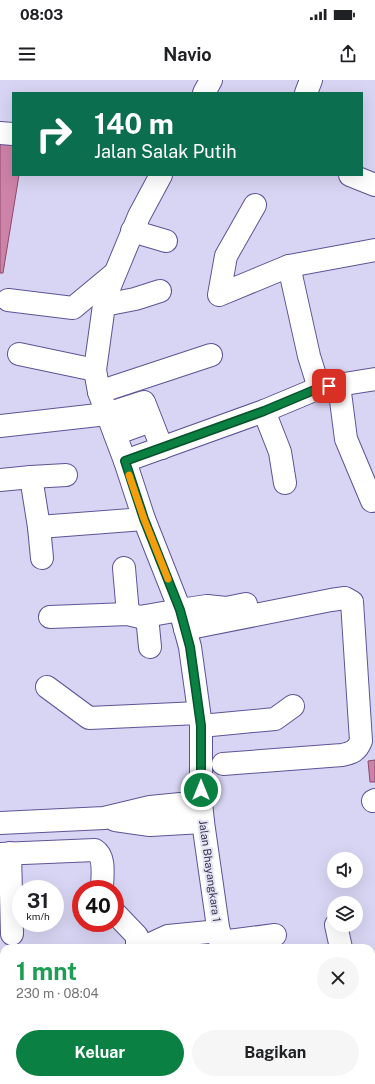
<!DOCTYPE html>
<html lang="id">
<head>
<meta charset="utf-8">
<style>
  body { margin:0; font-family:"Public Sans",sans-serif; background:#f6f6f6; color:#202124; height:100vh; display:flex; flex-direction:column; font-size:15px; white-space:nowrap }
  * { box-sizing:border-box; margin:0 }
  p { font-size:13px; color:#757577 }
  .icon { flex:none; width:22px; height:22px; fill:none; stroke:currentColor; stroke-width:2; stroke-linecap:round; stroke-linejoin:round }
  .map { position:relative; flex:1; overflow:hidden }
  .details { position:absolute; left:0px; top:864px; width:375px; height:140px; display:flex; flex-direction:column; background:#fff; border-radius:12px 12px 0 0; box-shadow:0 4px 16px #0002 }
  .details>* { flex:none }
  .top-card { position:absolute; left:12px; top:12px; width:351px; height:84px; border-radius:0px; box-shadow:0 4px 16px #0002; background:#0b6e4f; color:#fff; overflow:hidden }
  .controls { position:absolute; left:327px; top:772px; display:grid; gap:8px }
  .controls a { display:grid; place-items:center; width:36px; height:36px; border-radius:50%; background:#fff; box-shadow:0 4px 16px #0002; font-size:20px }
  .speed { position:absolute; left:12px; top:800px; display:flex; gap:8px; font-size:20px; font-weight:700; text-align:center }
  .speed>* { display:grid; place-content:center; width:52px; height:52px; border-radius:50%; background:#fff; box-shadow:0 4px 16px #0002; line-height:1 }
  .speed small { font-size:10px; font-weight:400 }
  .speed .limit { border:6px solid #d22; background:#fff; color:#111 }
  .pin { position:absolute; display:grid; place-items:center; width:34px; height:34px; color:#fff; margin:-17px; border-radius:8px; box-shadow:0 2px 6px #0006 }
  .me { position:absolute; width:44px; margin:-22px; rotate:0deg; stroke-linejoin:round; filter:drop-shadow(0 0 3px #0008) }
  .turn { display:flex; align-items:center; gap:14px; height:84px; padding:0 16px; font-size:18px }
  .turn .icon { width:52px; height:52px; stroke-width:2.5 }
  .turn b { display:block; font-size:28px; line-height:34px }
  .round { display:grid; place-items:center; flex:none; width:42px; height:42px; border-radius:21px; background:#f6f6f6 }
  .overview { display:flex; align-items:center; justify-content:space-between; height:68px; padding:0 16px }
  h1 { font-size:24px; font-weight:700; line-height:30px; color:#1e9e55 }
  .cta { display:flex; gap:8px; margin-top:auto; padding:8px 16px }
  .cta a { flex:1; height:46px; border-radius:24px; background:#0b8043; color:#fff; font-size:16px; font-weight:700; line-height:46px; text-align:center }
  .cta a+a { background:#f6f6f6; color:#202124 }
  .status { display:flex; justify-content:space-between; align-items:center; height:28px; padding:0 20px; background:#fff; direction:ltr }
  .status svg { height:11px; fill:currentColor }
  header { display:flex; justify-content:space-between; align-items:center; height:52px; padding:0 16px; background:#fff; font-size:18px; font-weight:700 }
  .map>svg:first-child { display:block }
  .building { fill:#cd82a8; stroke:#8e496d }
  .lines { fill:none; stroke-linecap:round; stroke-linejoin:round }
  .minor-casing { stroke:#5d5496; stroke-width:24 }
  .minor { stroke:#fff; stroke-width:22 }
  .route-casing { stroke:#07532c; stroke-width:10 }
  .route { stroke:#0b8043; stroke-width:7 }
  .slow { stroke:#f59e0b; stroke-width:7 }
  .labels { text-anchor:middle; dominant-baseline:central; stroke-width:4; stroke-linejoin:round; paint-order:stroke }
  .street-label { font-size:11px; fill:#35324f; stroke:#e5e4f3 }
</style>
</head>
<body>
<div class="status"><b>08:03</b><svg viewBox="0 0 49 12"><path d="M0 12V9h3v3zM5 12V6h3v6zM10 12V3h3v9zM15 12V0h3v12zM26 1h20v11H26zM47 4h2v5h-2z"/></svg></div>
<header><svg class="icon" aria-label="menu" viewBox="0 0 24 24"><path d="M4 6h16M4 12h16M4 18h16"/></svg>Navio<svg class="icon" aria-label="share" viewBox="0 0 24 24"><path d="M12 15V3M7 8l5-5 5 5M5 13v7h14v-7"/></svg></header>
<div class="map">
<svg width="375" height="1004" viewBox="0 0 375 1004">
  <rect width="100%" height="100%" fill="#d7d5f3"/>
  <g class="building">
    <polygon points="0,58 13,60 13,95 19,95 3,193 0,193"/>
    <polygon points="375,680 375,702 370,702 368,681"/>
  </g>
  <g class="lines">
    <g class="minor-casing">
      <g id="minor">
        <polyline points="204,13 211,0"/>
        <polyline points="306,13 311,0"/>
        <polyline points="0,53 13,54"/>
        <polyline points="161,95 139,136 110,206 104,225 95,290 99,312 125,381 144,439 180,530 190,567 201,646 201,722 203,742 221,868"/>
        <polyline points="350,95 375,105"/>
        <polyline points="255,125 226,176 219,215 289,186"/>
        <polyline points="132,151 166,161"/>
        <polyline points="8,220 73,228 114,194"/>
        <polyline points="104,225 135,219 160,211"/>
        <polyline points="19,274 95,290"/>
        <polyline points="339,305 346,359 372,421"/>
        <polyline points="319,308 309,276 289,186 375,170"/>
        <polyline points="99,312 211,275"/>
        <polyline points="264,331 280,372 285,403"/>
        <polyline points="0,346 107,334 144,322 162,368"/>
        <polyline points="115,354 151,341"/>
        <polyline points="125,381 264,331 319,308 375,299"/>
        <polyline points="31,397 66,395"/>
        <polyline points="0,400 31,397 39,447 144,439"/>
        <polyline points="39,447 42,478"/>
        <polyline points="124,488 128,534"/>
        <polyline points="147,536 150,567"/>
        <polyline points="50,537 128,534 140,537 180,530 207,526 226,528 246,524"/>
        <path d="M185,549l146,-29 14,-2 7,4 9,139c-4,10 -9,12 -19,14l-119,9"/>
        <polyline points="47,607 89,638 199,633"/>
        <polyline points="201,646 275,639 293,626"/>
        <polyline points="373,721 375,720"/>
        <polyline points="115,740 150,745 203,742"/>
        <polyline points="0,743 104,738 150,727 201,722"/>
        <polyline points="10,773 12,854"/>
        <path d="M0,774l95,-4c11,7 7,27 7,39"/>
        <polyline points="115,833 137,856 137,868"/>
        <polyline points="336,845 341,868"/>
        <polyline points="221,862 275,855"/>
        <polyline points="142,868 168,856 219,851"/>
        <polyline points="371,889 375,888"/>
        <polyline points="371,914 375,913"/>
        <polyline points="0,950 4,950"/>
        <polyline points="88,1000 88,1004"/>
        <polyline points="150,1000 155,1004"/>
        <polyline points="232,1000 233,1004"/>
        <polyline points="173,1004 187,1000"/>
      </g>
    </g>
    <use href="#minor" class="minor"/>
  </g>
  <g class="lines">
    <g class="route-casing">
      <polyline id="route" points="201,710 201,646 190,567 180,530 144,439 125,381 264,331 319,308 329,306"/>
    </g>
    <use href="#route" class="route"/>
    <polyline class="slow" points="129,395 144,439 168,499"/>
  </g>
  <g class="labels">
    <g class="street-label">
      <text transform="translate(210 791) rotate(82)">Jalan Bhayangkara 1</text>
    </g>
  </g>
</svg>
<div class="controls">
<a><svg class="icon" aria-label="sound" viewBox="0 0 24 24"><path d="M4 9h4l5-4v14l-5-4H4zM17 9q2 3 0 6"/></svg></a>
<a><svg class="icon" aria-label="layers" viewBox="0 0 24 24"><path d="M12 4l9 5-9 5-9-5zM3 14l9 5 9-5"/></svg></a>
</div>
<div class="speed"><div>31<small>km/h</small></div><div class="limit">40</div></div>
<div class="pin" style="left:329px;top:306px;background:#d93025"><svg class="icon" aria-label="arrive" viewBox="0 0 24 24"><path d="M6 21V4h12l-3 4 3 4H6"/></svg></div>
<svg class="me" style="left:201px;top:710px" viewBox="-20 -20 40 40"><circle r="17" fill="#0b8043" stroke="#fff" stroke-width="3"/><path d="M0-11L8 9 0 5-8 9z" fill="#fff"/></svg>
<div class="top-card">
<div class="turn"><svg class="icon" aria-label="right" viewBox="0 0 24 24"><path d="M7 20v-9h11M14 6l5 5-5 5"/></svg><div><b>140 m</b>Jalan Salak Putih</div></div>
</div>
<section class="details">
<div class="overview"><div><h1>1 mnt</h1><p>230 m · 08:04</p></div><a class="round"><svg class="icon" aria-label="close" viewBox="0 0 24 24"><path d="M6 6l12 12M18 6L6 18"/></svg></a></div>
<div class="cta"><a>Keluar</a><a>Bagikan</a></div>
</section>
</div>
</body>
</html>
